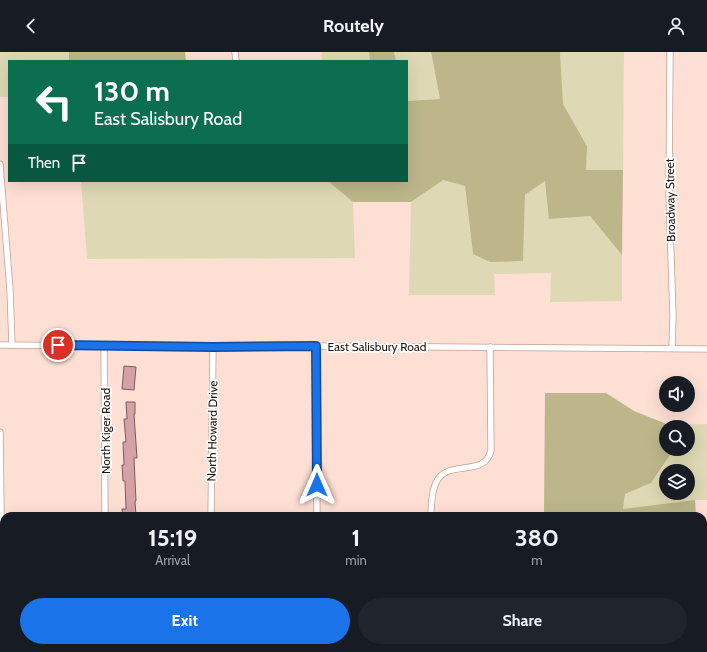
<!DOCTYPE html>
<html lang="en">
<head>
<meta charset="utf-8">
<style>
  body { margin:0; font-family:Cabin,sans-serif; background:#20242c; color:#f1f3f6; height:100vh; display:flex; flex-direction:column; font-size:15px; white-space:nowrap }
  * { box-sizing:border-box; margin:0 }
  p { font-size:13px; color:#9ea1a6 }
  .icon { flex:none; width:22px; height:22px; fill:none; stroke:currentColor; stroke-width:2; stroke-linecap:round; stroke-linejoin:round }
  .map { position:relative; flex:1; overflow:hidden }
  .drawer { position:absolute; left:0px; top:460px; width:707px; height:140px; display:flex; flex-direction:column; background:#171b24; border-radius:12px 12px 0 0; box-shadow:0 4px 16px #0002 }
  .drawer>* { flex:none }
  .guide { position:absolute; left:8px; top:8px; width:400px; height:122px; border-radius:0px; box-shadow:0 4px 16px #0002; background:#0b6e4f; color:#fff; overflow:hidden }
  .fabs { position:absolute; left:659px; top:324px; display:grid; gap:8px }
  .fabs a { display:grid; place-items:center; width:36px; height:36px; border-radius:50%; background:#171b24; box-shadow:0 4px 16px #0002; font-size:20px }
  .pin { position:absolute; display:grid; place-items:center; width:34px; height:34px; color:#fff; margin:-17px; border:2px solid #fff; border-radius:50%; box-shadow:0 1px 4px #0007 }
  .me { position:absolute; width:44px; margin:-22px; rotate:0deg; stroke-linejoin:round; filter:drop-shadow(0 0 3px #0008) }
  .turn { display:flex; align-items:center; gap:14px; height:84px; padding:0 20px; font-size:18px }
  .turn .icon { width:52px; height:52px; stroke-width:2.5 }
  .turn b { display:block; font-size:28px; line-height:34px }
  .then { display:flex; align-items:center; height:38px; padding:0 20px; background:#0003; gap:8px; font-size:15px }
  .eta { display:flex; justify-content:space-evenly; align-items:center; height:68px; text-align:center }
  .eta b { font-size:24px; font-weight:800; line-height:28px }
  .action { display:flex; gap:8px; margin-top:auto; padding:8px 20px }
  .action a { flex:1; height:46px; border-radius:24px; background:#1a73e8; color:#fff; font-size:16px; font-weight:800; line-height:46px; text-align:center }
  .action a+a { background:#20242c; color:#f1f3f6 }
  header { display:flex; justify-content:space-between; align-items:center; height:52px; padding:0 20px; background:#171b24; font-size:18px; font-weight:800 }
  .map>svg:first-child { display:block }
  .green { fill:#ded9b4; fill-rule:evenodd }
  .forest { fill:#bcb68a }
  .water { fill:#a57c94 }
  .building { fill:#d3a1a6; stroke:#7d5b5e }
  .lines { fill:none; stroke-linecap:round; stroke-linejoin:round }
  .street-casing { stroke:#c3a093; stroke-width:7 }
  .street { stroke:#fff; stroke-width:5.5 }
  .route-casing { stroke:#114b97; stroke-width:10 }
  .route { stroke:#1a73e8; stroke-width:7 }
  .labels { text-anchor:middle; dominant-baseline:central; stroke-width:3.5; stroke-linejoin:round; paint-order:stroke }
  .street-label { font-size:12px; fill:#211510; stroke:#fff }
</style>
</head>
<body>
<header><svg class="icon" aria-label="back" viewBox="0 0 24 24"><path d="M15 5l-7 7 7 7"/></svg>Routely<svg class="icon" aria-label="person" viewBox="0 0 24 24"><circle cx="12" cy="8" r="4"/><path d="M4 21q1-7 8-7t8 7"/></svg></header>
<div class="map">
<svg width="707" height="600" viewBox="0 0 707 600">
  <rect width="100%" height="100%" fill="#fddfd4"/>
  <g class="green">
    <polygon points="0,0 69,0 69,9 9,9 9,45 0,45"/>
    <polygon points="322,0 369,0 370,9 322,9"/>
    <polygon points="394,0 431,0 440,47 407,49 407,9 396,9"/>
    <polygon points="560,0 624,0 623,118 586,118 586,92 563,52"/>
    <polygon points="443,128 465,134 473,202 523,209 525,143 545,129 590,164 622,203 622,249 550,250 551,221 494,222 495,243 409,243 411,150"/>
    <polygon points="81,129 328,129 353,150 355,206 87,207"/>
    <path d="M707,372v76h-12l-72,10 2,-16 26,-11 21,-31 -1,-3h17v-22h-19v-2zM666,419h22v22h-22z"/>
    <polygon points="544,460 594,464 544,464"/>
  </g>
  <g class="forest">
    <polygon points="69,0 185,0 186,9 69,9"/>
    <polygon points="369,0 394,0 396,9 370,9"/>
    <polygon points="431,0 560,0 563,52 587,94 586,118 623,118 622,203 590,164 549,167 545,129 525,143 523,209 490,210 473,202 465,134 443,128 411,150 353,150 328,129 407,129 407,49 440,47"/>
    <polygon points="545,341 606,341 634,359 669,373 669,375 666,375 666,397 671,397 672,400 651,431 625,442 623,457 695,448 696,464 594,464 544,460"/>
    <polygon points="498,596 581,596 572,600 498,600"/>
    <polygon points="614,596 659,596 659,600 616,600"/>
  </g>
  <polygon class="water" points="581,596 614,596 616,600 572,600"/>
  <g class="building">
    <polygon points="124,314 136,315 134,338 122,337"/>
    <polygon points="126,350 135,350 135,362 134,362 137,406 134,406 136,449 135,449 136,464 123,464 122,457 126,457 125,429 123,429 122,413 124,413 123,390 126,390 124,367 127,367"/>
  </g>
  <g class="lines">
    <g class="street-casing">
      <g id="street">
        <polyline points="235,0 236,9"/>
        <polyline points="670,0 669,143 673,264 672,296"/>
        <polyline points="0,112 10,238 12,293"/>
        <polyline points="0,293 213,295 316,294 707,297"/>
        <polyline points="104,294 105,464"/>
        <polyline points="316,294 317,464"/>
        <polyline points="0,380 2,536 0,573"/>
        <polyline points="211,464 213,295"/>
        <path d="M431,464c0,-10 1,-28 7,-37 13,-19 48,-2 53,-29l-1,-103"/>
        <polyline points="107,596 107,600"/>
        <polyline points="213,596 213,600"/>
        <polyline points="317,596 317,600"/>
        <polyline points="431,596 431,600"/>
      </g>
    </g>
    <use href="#street" class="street"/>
  </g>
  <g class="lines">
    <g class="route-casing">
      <polyline id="route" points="58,293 213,295 316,294 317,433"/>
    </g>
    <use href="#route" class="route"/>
  </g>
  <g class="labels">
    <g class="street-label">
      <text transform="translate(670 148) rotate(-91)">Broadway Street</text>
      <text x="377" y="294">East Salisbury Road</text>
      <text transform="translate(105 379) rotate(-90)">North Kiger Road</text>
      <text transform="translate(212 379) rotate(-89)">North Howard Drive</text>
    </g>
  </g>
</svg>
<div class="fabs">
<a><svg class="icon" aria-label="sound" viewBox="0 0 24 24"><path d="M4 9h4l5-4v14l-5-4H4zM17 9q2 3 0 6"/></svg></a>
<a><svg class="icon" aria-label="search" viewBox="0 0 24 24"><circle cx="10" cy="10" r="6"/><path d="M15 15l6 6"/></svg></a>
<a><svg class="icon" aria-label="layers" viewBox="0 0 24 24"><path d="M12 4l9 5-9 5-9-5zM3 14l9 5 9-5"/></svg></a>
</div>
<div class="pin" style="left:58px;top:293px;background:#d93025"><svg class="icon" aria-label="arrive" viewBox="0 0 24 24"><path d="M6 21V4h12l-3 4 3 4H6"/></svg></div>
<svg class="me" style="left:317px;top:433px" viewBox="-20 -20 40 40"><path d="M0-17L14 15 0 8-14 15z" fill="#1a73e8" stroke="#fff" stroke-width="4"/></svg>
<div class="guide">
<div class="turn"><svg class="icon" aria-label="left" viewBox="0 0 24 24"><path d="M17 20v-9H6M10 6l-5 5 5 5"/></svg><div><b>130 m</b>East Salisbury Road</div></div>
<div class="then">Then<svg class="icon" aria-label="arrive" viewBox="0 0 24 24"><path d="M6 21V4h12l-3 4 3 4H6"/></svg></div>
</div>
<section class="drawer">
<div class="eta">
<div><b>15:19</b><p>Arrival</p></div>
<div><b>1</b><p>min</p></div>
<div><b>380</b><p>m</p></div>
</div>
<div class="action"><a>Exit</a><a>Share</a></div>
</section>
</div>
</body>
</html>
